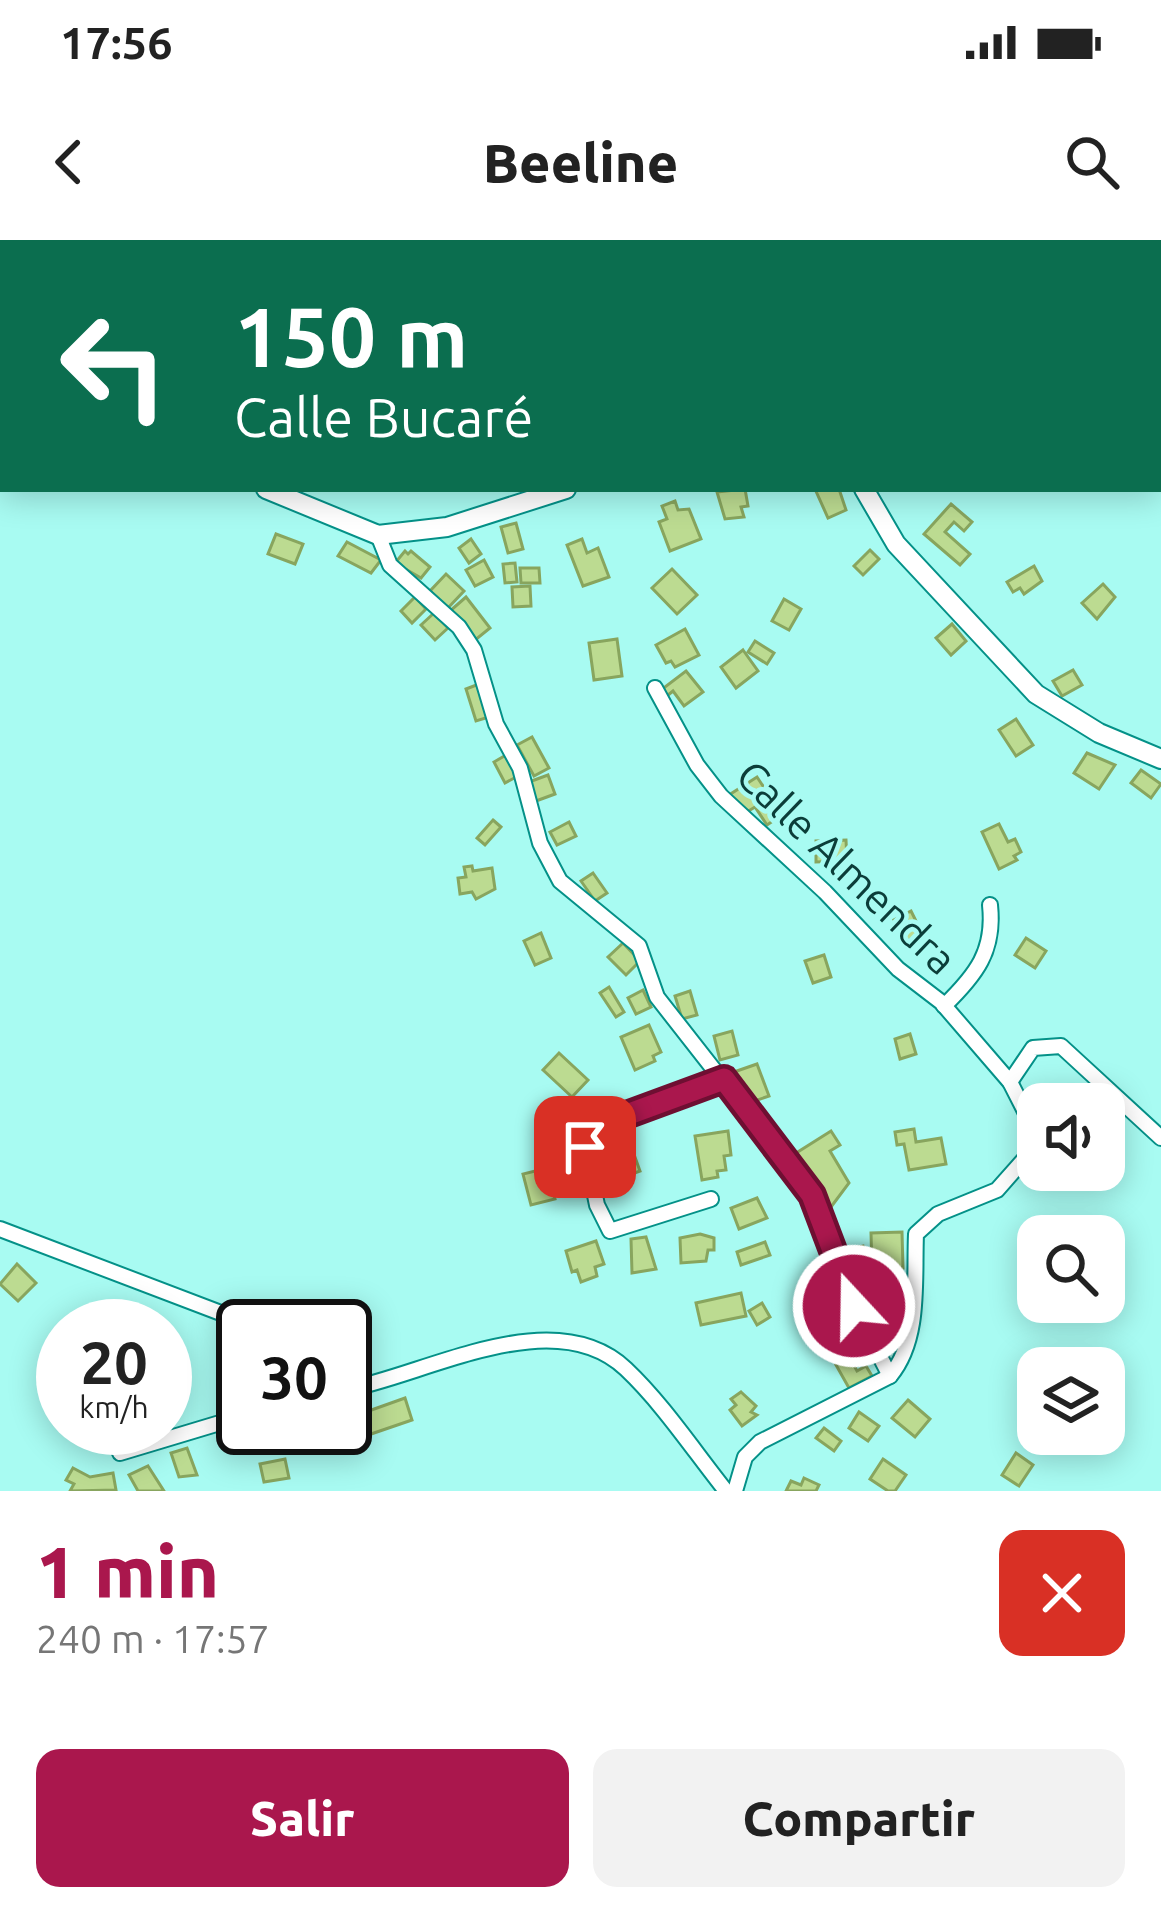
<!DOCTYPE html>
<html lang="es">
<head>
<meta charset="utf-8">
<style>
  body { margin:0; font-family:Ubuntu,sans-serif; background:#f2f2f2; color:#222; height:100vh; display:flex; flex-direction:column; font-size:45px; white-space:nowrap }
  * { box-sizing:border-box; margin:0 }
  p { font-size:39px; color:#767676 }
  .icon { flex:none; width:66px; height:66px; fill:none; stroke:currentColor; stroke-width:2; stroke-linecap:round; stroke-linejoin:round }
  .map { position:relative; height:1251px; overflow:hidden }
  .details { display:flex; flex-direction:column; background:#fff; flex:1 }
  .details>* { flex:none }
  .top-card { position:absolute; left:0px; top:0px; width:1161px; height:252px; box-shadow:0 6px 30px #0003; background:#0b6e4f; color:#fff; overflow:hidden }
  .tools { position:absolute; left:1017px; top:843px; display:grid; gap:24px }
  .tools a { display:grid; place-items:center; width:108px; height:108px; border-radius:24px; background:#fff; box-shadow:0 6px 30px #0003; font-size:60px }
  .speed { position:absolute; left:36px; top:1059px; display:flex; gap:24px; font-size:60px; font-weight:700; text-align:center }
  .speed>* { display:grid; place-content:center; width:156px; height:156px; border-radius:50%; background:#fff; box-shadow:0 6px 30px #0003; line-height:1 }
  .speed small { font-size:30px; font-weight:400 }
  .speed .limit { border:6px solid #111; border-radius:18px; background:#fff; color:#111 }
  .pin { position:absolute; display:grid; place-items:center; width:102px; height:102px; color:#fff; margin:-51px; border-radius:24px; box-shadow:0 6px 18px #0006 }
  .me { position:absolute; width:132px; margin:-66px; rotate:339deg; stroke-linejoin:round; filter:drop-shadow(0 0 9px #0008) }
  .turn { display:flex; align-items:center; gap:42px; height:252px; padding:0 36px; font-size:54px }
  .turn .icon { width:156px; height:156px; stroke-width:2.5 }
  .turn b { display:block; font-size:84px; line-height:102px }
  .round { display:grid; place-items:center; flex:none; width:126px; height:126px; border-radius:24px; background:#f2f2f2 }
  .overview { display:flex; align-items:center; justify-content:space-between; height:204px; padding:0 36px }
  h1 { font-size:72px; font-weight:800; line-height:90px; color:#aa174d }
  .button { display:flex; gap:24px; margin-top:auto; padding:24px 36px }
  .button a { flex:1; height:138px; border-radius:24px; background:#aa174d; color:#fff; font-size:48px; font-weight:800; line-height:138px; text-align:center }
  .button a+a { background:#f2f2f2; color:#222 }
  .status { display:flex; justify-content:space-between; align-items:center; height:84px; padding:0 60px; background:#fff; direction:ltr }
  .status svg { height:33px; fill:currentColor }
  header { display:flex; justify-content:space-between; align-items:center; height:156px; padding:0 36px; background:#fff; font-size:54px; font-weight:800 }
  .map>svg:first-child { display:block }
  .building { fill:#bcdb91; stroke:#88a55e; stroke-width:3 }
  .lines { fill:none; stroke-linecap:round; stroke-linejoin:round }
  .minor-casing { stroke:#049188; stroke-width:18 }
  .tertiary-casing { stroke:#049188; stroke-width:22 }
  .minor { stroke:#fff; stroke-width:14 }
  .tertiary { stroke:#fff; stroke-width:18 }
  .route-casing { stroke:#6e0f32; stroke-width:30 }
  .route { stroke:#aa174d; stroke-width:21 }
  .labels { text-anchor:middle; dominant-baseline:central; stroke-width:9; stroke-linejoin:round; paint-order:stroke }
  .street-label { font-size:42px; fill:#0b3d39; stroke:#a8fbf2 }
</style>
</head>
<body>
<div class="status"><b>17:56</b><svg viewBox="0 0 49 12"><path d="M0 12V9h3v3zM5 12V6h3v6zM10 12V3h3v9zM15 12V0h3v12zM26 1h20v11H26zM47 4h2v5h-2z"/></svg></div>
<header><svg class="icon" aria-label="back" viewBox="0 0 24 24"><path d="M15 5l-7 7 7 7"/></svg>Beeline<svg class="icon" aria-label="search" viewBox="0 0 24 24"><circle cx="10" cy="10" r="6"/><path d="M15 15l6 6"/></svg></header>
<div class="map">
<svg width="1161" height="1251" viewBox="0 0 1161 1251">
  <rect width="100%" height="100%" fill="#a8fbf2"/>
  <g class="building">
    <polygon points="745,249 748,266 741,267 744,277 725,279 717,252"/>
    <polygon points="815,249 839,249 846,270 828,278"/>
    <polygon points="675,261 678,270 689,269 701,299 670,311 659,282 667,279 662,266"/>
    <polygon points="951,264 972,282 964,291 954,282 945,292 970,314 960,325 924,294"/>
    <polygon points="516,283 523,309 508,313 501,287"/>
    <polygon points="276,294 303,304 295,324 268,314"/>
    <polygon points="471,299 481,314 469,323 459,308"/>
    <polygon points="582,299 587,313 598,308 609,337 583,346 567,305"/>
    <polygon points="347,302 381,320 371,333 338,316"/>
    <polygon points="870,310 879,319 863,335 854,326"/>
    <polygon points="405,311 408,314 411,311 430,327 421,338 395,323"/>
    <polygon points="484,320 493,337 475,346 466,330"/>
    <polygon points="515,323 517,342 505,343 503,324"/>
    <polygon points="1034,326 1042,341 1024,354 1020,348 1013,352 1007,342"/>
    <polygon points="520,328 539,328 540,343 521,343"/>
    <polygon points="672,329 697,355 677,374 652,348"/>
    <polygon points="446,334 464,351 448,368 430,351"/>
    <polygon points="1103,344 1115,357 1097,379 1082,363"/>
    <polygon points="530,346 531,366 513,367 512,347"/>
    <polygon points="415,357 426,369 412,383 401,371"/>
    <polygon points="466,357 490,388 474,401 450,371"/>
    <polygon points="784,359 801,369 789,390 772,381"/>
    <polygon points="434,373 448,388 435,400 421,385"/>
    <polygon points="952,384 966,401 951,415 936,398"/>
    <polygon points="685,389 699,415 675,427 671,421 666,423 656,405"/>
    <polygon points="617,399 622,436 594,440 589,403"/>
    <polygon points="755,401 774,413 767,424 748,412"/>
    <polygon points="743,410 758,431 736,448 721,427"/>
    <polygon points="1073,430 1082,445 1062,456 1053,441"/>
    <polygon points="686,431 703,452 684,466 673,451 662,460 657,453"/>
    <polygon points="479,444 489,477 476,481 466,449"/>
    <polygon points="1016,479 1033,505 1016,516 999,490"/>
    <polygon points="532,497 549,528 534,536 517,505"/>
    <polygon points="1087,513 1115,525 1099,549 1074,533"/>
    <polygon points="506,515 518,536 505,543 494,522"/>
    <polygon points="1141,530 1161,544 1151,558 1131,543"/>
    <polygon points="548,535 555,554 536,561 529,542"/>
    <polygon points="757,537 782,575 767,585 755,567 742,575 729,555"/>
    <polygon points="493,580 501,587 485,605 477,598"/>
    <polygon points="569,582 576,596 557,605 550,592"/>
    <polygon points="999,584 1008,602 1015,599 1021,612 1014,616 1017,620 999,629 982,592"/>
    <polygon points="846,600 847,621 816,622 816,601"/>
    <polygon points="472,626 473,631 492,628 495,649 476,659 472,652 460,654 458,638 466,637 464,627"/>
    <polygon points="593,633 607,653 595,661 581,641"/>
    <polygon points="911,671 922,693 905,702 894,680"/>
    <polygon points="541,693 551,718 535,725 524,701"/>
    <polygon points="1026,698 1046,711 1035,728 1015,715"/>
    <polygon points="623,703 640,721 626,735 608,717"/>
    <polygon points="824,715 831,737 813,743 805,721"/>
    <polygon points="609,747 624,772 616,777 600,753"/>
    <polygon points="643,750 651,767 636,774 628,758"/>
    <polygon points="690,751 697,775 682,779 675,756"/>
    <polygon points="649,785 661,812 653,816 655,821 635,830 621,797"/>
    <polygon points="732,791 738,815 720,820 714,796"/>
    <polygon points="910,794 916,814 900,819 895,799"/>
    <polygon points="559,813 588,840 572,857 543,830"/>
    <polygon points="757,824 769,856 746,864 734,832"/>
    <polygon points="914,889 916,902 941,898 946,924 909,930 904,904 897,905 895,892"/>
    <polygon points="728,891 731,915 724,916 726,930 717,931 718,937 702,940 695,896"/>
    <polygon points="831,891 840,905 830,911 849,943 828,971 793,915"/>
    <polygon points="631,906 640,931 626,936 616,912"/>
    <polygon points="547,928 555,959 531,965 523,934"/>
    <polygon points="757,958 767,978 739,989 731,968"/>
    <polygon points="902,992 903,1028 872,1029 871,993"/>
    <polygon points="700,994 714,998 714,1010 708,1010 706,1021 681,1023 680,998"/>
    <polygon points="646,997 656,1029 632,1033 631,999"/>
    <polygon points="596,1001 604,1024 595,1027 597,1036 581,1042 577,1030 572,1032 566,1011"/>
    <polygon points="765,1002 770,1015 741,1025 737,1012"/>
    <polygon points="863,1006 869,1031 849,1036 843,1011"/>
    <polygon points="17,1024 36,1043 18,1061 0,1044"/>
    <polygon points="884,1041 898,1082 875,1090 861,1049"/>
    <polygon points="829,1044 842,1068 808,1087 795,1063"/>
    <polygon points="741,1053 746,1076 701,1085 696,1063"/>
    <polygon points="762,1063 770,1077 757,1085 749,1071"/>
    <polygon points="850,1118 857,1131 866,1126 872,1136 849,1148 836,1125"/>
    <polygon points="741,1152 756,1166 751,1172 757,1175 742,1186 730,1170 736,1165 731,1159"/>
    <polygon points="405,1158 412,1180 371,1194 363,1173"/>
    <polygon points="908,1160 930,1179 915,1197 892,1178"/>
    <polygon points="859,1172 879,1186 868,1201 849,1188"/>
    <polygon points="305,1188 326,1188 328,1196 309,1202"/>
    <polygon points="824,1188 841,1201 834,1211 816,1198"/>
    <polygon points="187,1208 197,1235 179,1237 171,1213"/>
    <polygon points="1016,1213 1033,1225 1019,1246 1002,1235"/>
    <polygon points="285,1219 289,1238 264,1242 260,1224"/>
    <polygon points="883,1219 906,1235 895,1251 888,1251 870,1239"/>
    <polygon points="148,1226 164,1251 138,1251 129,1235"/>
    <polygon points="73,1228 90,1237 113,1233 116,1250 70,1251 74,1244 66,1240"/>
    <polygon points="804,1238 819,1245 816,1251 786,1251 791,1241 801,1245"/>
  </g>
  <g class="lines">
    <g class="minor-casing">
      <g id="minor">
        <polyline points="171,3 173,0"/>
        <polyline points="975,3 978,0"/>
        <polyline points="378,295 390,325 459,387 474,410 496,484 520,528 540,603 560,641 639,706 657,757 812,955 854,1066 890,1136"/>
        <path d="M655,448l42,77 24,31 104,96 73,77 43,33 69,80 23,45 -5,28 -31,35 -59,24 -22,20c-2,46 5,105 -26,142l-130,66 -15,15 -10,34"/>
        <path d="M944,766c32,-31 51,-55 46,-101"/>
        <polyline points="1010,842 1033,808 1061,806 1161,898"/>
        <polyline points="711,959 610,991 597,965 585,907 610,881 724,839"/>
        <polyline points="0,989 255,1086"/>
        <path d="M345,1150c83,-16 209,-89 281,-21 37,35 68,82 100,122"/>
        <polyline points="120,1213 243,1176"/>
      </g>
    </g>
    <g class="tertiary-casing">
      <g id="tertiary">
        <polyline points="0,101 3,104"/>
        <polyline points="266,249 378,295 447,287 566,249"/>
        <polyline points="864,249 896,304 1036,454 1099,493 1161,519"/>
      </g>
    </g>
    <use href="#minor" class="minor"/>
    <use href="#tertiary" class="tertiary"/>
  </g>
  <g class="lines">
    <g class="route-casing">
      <polyline id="route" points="585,907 610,881 724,839 812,955 854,1066"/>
    </g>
    <use href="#route" class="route"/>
  </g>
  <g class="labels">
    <g class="street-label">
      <text transform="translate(847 627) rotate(44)">Calle Almendra</text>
    </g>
  </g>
</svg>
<div class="tools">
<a><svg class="icon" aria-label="sound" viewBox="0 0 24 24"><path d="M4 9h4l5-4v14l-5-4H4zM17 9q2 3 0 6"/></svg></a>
<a><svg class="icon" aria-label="search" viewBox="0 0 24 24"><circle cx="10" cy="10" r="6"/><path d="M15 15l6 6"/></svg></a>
<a><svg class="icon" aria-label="layers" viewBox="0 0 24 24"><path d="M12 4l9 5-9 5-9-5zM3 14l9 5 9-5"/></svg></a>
</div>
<div class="speed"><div>20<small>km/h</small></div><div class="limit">30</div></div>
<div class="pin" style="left:585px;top:907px;background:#d93025"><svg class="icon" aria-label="arrive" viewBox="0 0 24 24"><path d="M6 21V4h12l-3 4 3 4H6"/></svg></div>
<svg class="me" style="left:854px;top:1066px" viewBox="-20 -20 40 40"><circle r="17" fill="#aa174d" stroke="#fff" stroke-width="3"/><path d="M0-11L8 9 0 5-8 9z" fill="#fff"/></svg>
<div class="top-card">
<div class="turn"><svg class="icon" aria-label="left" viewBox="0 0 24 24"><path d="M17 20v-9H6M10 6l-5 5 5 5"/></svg><div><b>150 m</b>Calle Bucaré</div></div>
</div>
</div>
<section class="details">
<div class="overview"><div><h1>1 min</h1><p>240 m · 17:57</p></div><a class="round" style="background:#d93025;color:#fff"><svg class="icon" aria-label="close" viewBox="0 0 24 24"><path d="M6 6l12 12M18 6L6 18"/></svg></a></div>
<div class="button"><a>Salir</a><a>Compartir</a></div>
</section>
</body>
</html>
